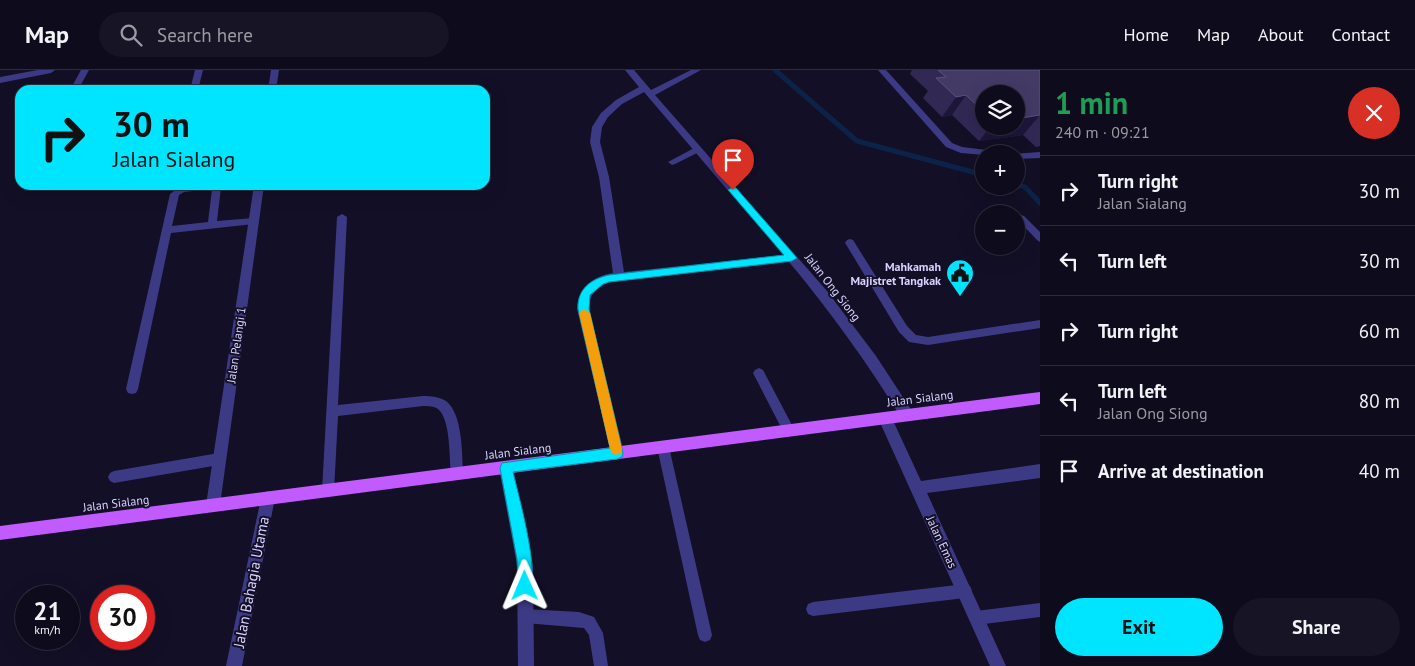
<!DOCTYPE html>
<html lang="en">
<head>
<meta charset="utf-8">
<style>
  body { margin:0; font-family:"PT Sans",sans-serif; background:#171425; color:#f1f3f6; height:100vh; display:flex; flex-direction:column; font-size:19px; white-space:nowrap }
  * { box-sizing:border-box; margin:0 }
  p { font-size:16px; color:#9b9ba3 }
  .icon { flex:none; width:28px; height:28px; fill:none; stroke:currentColor; stroke-width:2; stroke-linecap:round; stroke-linejoin:round }
  .map { position:relative; flex:1; overflow:hidden }
  .drawer { display:flex; flex-direction:column; background:#0e0b1c; width:375px }
  .drawer>* { flex:none }
  .banner { position:absolute; left:15px; top:15px; width:475px; height:105px; border-radius:15px; box-shadow:0 5px 20px #0002,0 0 0 1px #2e2b3b; background:#00e5ff; color:#111; overflow:hidden }
  .controls { position:absolute; left:975px; top:15px; display:grid; gap:10px }
  .controls a { display:grid; place-items:center; width:50px; height:50px; border-radius:50%; background:#0e0b1c; box-shadow:0 5px 20px #0002,0 0 0 1px #2e2b3b; font-size:25px }
  .speed { position:absolute; left:15px; top:515px; display:flex; gap:10px; font-size:25px; font-weight:700; text-align:center }
  .speed>* { display:grid; place-content:center; width:65px; height:65px; border-radius:50%; background:#0e0b1c; box-shadow:0 5px 20px #0002,0 0 0 1px #2e2b3b; line-height:1 }
  .speed small { font-size:12px; font-weight:400 }
  .speed .limit { border:8px solid #d22; background:#fff; color:#111 }
  .pin { position:absolute; display:grid; place-items:center; width:42px; height:42px; color:#fff; margin:-51px -21px; border-radius:50% 50% 50% 0; rotate:-45deg; box-shadow:0 0 5px #0007 }
  .pin .icon { rotate:45deg }
  .me { position:absolute; width:55px; margin:-28px; rotate:359deg; stroke-linejoin:round; filter:drop-shadow(0 0 4px #0008) }
  .turn { display:flex; align-items:center; gap:18px; height:105px; padding:0 15px; font-size:22px }
  .turn .icon { width:65px; height:65px; stroke-width:2.5 }
  .turn b { display:block; font-size:35px; line-height:42px }
  .round { display:grid; place-items:center; flex:none; width:52px; height:52px; border-radius:26px; background:#171425 }
  .summary { display:flex; align-items:center; justify-content:space-between; height:85px; padding:0 15px }
  h1 { font-size:30px; font-weight:700; line-height:38px; color:#1e9e55 }
  .cta { display:flex; gap:10px; margin-top:auto; padding:10px 15px }
  .cta a { flex:1; height:58px; border-radius:30px; background:#00e5ff; color:#111; font-size:20px; font-weight:700; line-height:58px; text-align:center }
  .cta a+a { background:#171425; color:#f1f3f6 }
  ul { padding:0; list-style:none }
  li { display:flex; align-items:center; gap:15px; height:70px; padding:0 15px; border-top:1px solid #2e2b3b }
  li div { flex:1 }
  li b { display:block; font-size:19px }
  li em { font-style:normal }
  header { display:flex; align-items:center; gap:30px; box-sizing:border-box; height:70px; padding:0 25px; background:#0e0b1c; border-bottom:1px solid #2e2b3b }
  header strong { font-size:24px }
  nav { display:flex; gap:28px; margin-inline-start:auto; font-size:18px }
  .search { width:350px; height:45px; background:#171425; display:flex; align-items:center; gap:12px; box-sizing:border-box; padding:0 18px; border-radius:28px; color:#9b9ba3; font-size:19px }
  main { display:flex; flex:1; min-height:0 }
  .map>svg:first-child { display:block }
  .lines { fill:none; stroke-linecap:round; stroke-linejoin:round }
  .stream { stroke:#0c2248; stroke-width:5 }
  .service { fill:#3d3a85; fill-rule:evenodd }
  .minor { fill:#3d3a85; fill-rule:evenodd }
  .primary { fill:#c25bff; fill-rule:evenodd }
  .wall { fill:#312854; fill-rule:evenodd }
  .shaded-wall { fill:#1d163a }
  .building { fill:#433a66; stroke:#5a527e }
  .route { fill:#00e5ff; stroke:#0095a6 }
  .slow { fill:#f59e0b }
  .labels { text-anchor:middle; dominant-baseline:central; stroke-width:4; stroke-linejoin:round; paint-order:stroke }
  .poi-label { font-size:12px; font-weight:bold; fill:#d9d4ff; stroke:#130f26; text-anchor:end }
  .street-label { font-size:12px; fill:#d9d4ff; stroke:#130f26 }
  .near-street-label { font-size:15px; fill:#d9d4ff; stroke:#130f26 }
</style>
</head>
<body>
<header>
<strong>Map</strong>
<div class="search"><svg class="icon" aria-label="search" viewBox="0 0 24 24"><circle cx="10" cy="10" r="6"/><path d="M15 15l6 6"/></svg>Search here</div>
<nav><a>Home</a><a>Map</a><a>About</a><a>Contact</a></nav>
</header>
<main>
<div class="map">
<svg width="1040" height="596" viewBox="0 0 1040 596">
  <rect width="100%" height="100%" fill="#130f26"/>
  <g class="lines">
    <g class="stream">
      <polyline points="775,0 857,71 984,105"/>
      <polyline points="1016,114 1025,117 1040,133"/>
    </g>
    <g class="service">
      <polygon points="81,0 89,0 78,20 70,20"/>
      <polygon points="878,0 886,0 952,73 962,77 995,81 999,84 984,84 984,85 961,83 946,77"/>
      <polygon points="698,76 701,77 701,81 675,94 672,95 668,92"/>
      <polygon points="1040,82 1040,88 1016,89 1016,84 1014,84"/>
      <path d="M192,115h35l-6,3 -4,33 37,-3 5,3 -5,3 -83,9 -33,156 -2,4 -4,1 -4,-1 -2,-4 44,-195 9,-7zM212,119l-4,33 -36,4 7,-31 5,-3z"/>
      <path d="M342,144l5,3 -9,188 85,-9c8,0 17,1 23,5 17,13 16,54 17,73l-2,4 -4,2 -4,-2 -2,-4c-2,-16 0,-54 -13,-65 -4,-3 -10,-3 -15,-3l-85,10 -4,75 -1,4 -5,2 -5,-2 -1,-4 15,-274z"/>
      <polygon points="1021,145 1024,146 1040,162 1040,172 1037,170 1018,150 1018,146"/>
      <polygon points="850,169 853,170 907,256 916,265 928,267 1040,250 1040,258 928,275 909,272 899,262 847,176 845,173 847,170"/>
      <polygon points="759,298 763,300 793,357 795,361 793,365 789,366 785,365 753,303 755,300"/>
      <polygon points="663,371 667,373 669,377 712,565 710,570 705,572 700,570 698,565 657,377 659,373"/>
      <polygon points="219,383 223,385 225,389 223,393 219,395 114,413 110,411 108,407 110,403 114,401"/>
      <polygon points="965,514 970,516 972,521 970,526 965,528 813,546 808,544 806,539 808,534 813,532"/>
      <polygon points="1040,533 1040,547 976,555 971,553 969,548 971,543 976,541"/>
      <polygon points="525,539 579,542 594,547 603,563 608,596 594,596 589,565 584,558 525,553 520,551 518,546 520,541"/>
    </g>
    <g class="minor">
      <polygon points="38,0 55,0 51,3 0,13 0,7"/>
      <polygon points="195,0 203,0 198,20 190,20"/>
      <polygon points="271,0 279,0 276,20 268,20"/>
      <path d="M625,0h9l17,20 40,-20h10l-46,25 172,196 49,65 36,55 2,4 -2,4 -5,2 -5,-2c-34,-55 -71,-107 -113,-157l-179,20c-14,6 -21,12 -21,27l35,144 -2,4 -5,2 -5,-2 -35,-148c1,-21 16,-33 36,-36l-14,-96 -9,-35 2,-15 9,-14 15,-13 23,-13zM644,22l139,163 -159,17 -15,-95 -9,-35 2,-15 6,-10 14,-13z"/>
      <polygon points="254,115 264,115 220,435 218,440 213,442 208,440 206,435"/>
      <polygon points="885,342 890,344 921,411 1040,394 1040,408 927,423 1006,596 990,596 878,348 880,344"/>
      <polygon points="506,391 511,393 513,398 533,495 534,596 518,596 517,495 499,398 501,393"/>
      <polygon points="268,421 273,423 275,428 242,596 226,596 261,428 263,423"/>
    </g>
    <polygon class="primary" points="1040,322 1040,334 0,470 0,456"/>
  </g>
  <path class="wall" d="M912,0h128v76l-4,1 -13,-12 -44,6 -27,-26 -10,2 -19,-19 5,-7 -18,-17zM984,24l32,32h-32z"/>
  <g class="shaded-wall">
    <polygon points="966,25 952,45 942,47 956,27"/>
    <polygon points="1040,45 1023,65 979,71 991,56 1016,56 1016,49"/>
  </g>
  <polygon class="building" points="938,0 1040,0 1040,45 1016,49 1016,24 984,24 984,42 966,25 956,27 936,8 946,7"/>
  <path class="route" d="M733,117l3,1 61,70 -5,3 -183,21 -6,2 -13,11 -1,14 34,144 -1,4 -5,2 -104,13c6,26 26,96 17,119l-5,2 -5,-2 -2,-5 -1,-27 -17,-91 2,-5 108,-15 -32,-139c-1,-20 13,-30 31,-34l175,-20 -54,-63 -2,-2z"/>
  <polygon class="slow" points="584,239 590,243 622,379 621,383 616,385 612,383 610,379 579,243"/>
  <defs>
    <g id="civic-pin" transform="scale(1.4375)"><path d="M0 17L-7.5 6A9.5 9.5 0 1 1 7.5 6Z" fill="#00e5ff" stroke="#130f26"/><path d="M-.6-6.5H3V-4.5H.6V-3L4-1V1h2V6H-6V1h2V-1L-.6-3ZM-1.2 2.5V6h2.4V2.5Z" fill="#111"/></g>
  </defs>
  <g fill-rule="evenodd">
    <use href="#civic-pin" x="960" y="203"/>
  </g>
  <g class="labels">
    <g class="poi-label">
      <text x="941" y="196">Mahkamah<tspan x="941" dy="14">Majistret Tangkak</tspan></text>
    </g>
    <g class="street-label">
      <text transform="translate(833 217) rotate(52)">Jalan Ong Siong</text>
      <text transform="translate(236 275) rotate(-82)">Jalan Pelangi 1</text>
      <text transform="translate(920 328) rotate(-7)">Jalan Sialang</text>
      <text transform="translate(518 381) rotate(-7)">Jalan Sialang</text>
      <text transform="translate(116 433) rotate(-7)">Jalan Sialang</text>
      <text transform="translate(942 472) rotate(65)">Jalan Emas</text>
    </g>
    <g class="near-street-label">
      <text transform="translate(251 512) rotate(-79)">Jalan Bahagia Utama</text>
    </g>
  </g>
</svg>
<div class="controls">
<a><svg class="icon" aria-label="layers" viewBox="0 0 24 24"><path d="M12 4l9 5-9 5-9-5zM3 14l9 5 9-5"/></svg></a>
<a>+</a>
<a>−</a>
</div>
<div class="speed"><div>21<small>km/h</small></div><div class="limit">30</div></div>
<div class="pin" style="left:733px;top:120px;background:#d93025"><svg class="icon" aria-label="arrive" viewBox="0 0 24 24"><path d="M6 21V4h12l-3 4 3 4H6"/></svg></div>
<svg class="me" style="left:525px;top:516px" viewBox="-20 -20 40 40"><path d="M0-17L14 15 0 8-14 15z" fill="#00e5ff" stroke="#fff" stroke-width="4"/></svg>
<div class="banner">
<div class="turn"><svg class="icon" aria-label="right" viewBox="0 0 24 24"><path d="M7 20v-9h11M14 6l5 5-5 5"/></svg><div><b>30 m</b>Jalan Sialang</div></div>
</div>
</div>
<section class="drawer">
<div class="summary"><div><h1>1 min</h1><p>240 m · 09:21</p></div><a class="round" style="background:#d93025;color:#fff"><svg class="icon" aria-label="close" viewBox="0 0 24 24"><path d="M6 6l12 12M18 6L6 18"/></svg></a></div>
<ul>
<li><svg class="icon" aria-label="right" viewBox="0 0 24 24"><path d="M7 20v-9h11M14 6l5 5-5 5"/></svg><div><b>Turn right</b><p>Jalan Sialang</p></div><em>30 m</em></li>
<li><svg class="icon" aria-label="left" viewBox="0 0 24 24"><path d="M17 20v-9H6M10 6l-5 5 5 5"/></svg><div><b>Turn left</b></div><em>30 m</em></li>
<li><svg class="icon" aria-label="right" viewBox="0 0 24 24"><path d="M7 20v-9h11M14 6l5 5-5 5"/></svg><div><b>Turn right</b></div><em>60 m</em></li>
<li><svg class="icon" aria-label="left" viewBox="0 0 24 24"><path d="M17 20v-9H6M10 6l-5 5 5 5"/></svg><div><b>Turn left</b><p>Jalan Ong Siong</p></div><em>80 m</em></li>
<li><svg class="icon" aria-label="arrive" viewBox="0 0 24 24"><path d="M6 21V4h12l-3 4 3 4H6"/></svg><div><b>Arrive at destination</b></div><em>40 m</em></li>
</ul>
<div class="cta"><a>Exit</a><a>Share</a></div>
</section>
</main>
</body>
</html>
